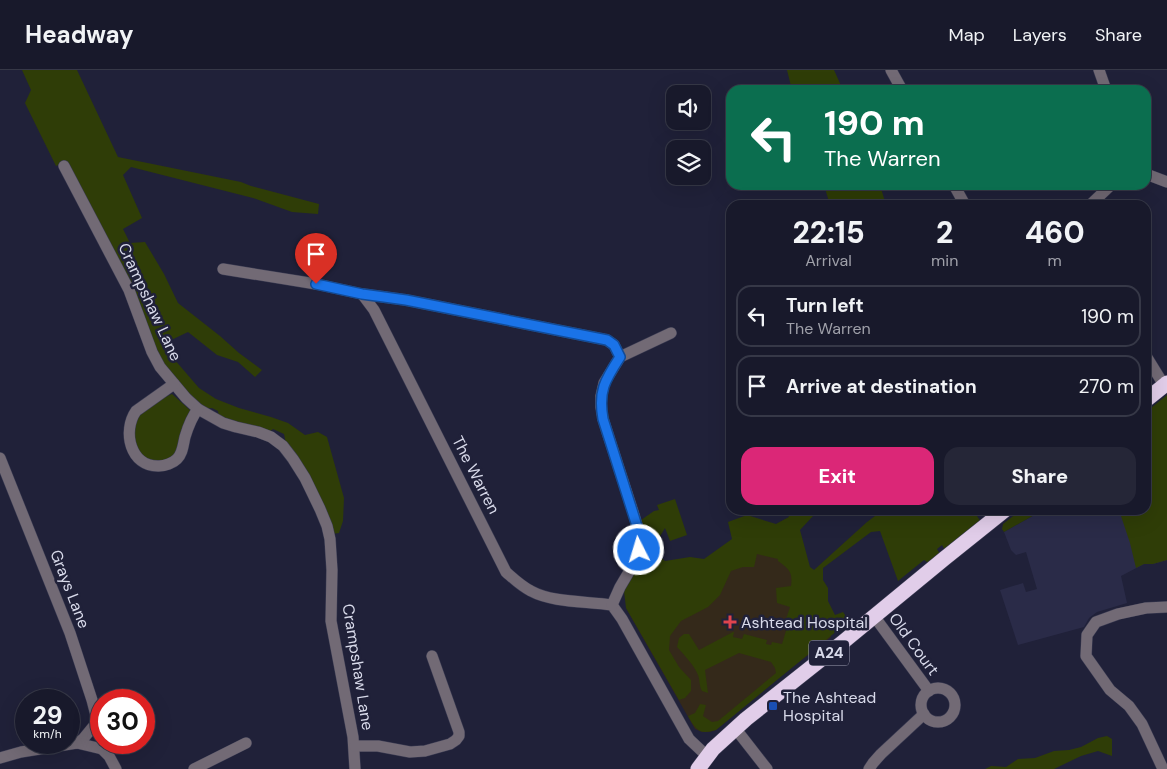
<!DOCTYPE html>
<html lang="en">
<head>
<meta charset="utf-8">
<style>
  body { margin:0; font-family:"DM Sans",sans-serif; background:#252637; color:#f1f3f6; height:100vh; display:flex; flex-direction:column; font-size:19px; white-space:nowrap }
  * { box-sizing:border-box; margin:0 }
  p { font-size:16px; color:#9fa0a9 }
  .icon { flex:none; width:28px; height:28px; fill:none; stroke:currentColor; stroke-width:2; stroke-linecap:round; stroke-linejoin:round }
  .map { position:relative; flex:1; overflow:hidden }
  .drawer { position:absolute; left:726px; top:130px; width:425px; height:315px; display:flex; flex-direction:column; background:#18192b; border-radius:15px; box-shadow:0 5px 20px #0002,0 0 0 1px #363847 }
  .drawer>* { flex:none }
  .guide { position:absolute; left:726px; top:15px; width:425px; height:105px; border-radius:15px; box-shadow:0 5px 20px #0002,0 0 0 1px #363847; background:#0b6e4f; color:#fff; overflow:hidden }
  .fabs { position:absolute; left:666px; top:15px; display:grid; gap:10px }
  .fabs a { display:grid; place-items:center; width:45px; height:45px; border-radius:10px; background:#18192b; box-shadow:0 5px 20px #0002,0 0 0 1px #363847; font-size:25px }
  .speed { position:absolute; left:15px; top:619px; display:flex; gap:10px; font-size:25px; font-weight:700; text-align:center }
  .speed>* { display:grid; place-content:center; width:65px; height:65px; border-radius:50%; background:#18192b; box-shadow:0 5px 20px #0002,0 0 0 1px #363847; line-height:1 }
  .speed small { font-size:12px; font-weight:400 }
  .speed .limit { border:8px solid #d22; background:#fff; color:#111 }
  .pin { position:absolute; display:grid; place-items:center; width:42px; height:42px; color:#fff; margin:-51px -21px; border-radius:50% 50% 50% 0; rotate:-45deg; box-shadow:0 0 5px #0007 }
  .pin .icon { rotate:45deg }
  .me { position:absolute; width:55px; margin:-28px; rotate:355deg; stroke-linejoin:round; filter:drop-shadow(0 0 4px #0008) }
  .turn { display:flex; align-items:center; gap:18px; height:105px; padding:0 15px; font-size:22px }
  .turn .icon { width:65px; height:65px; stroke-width:2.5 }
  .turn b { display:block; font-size:35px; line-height:42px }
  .eta { display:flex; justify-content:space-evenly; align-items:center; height:85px; text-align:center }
  .eta b { font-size:30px; font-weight:800; line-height:35px }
  .button { display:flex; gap:10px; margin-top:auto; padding:10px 15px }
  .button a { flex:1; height:58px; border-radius:15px; background:#db2777; color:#fff; font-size:20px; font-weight:800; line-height:58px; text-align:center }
  .button a+a { background:#252637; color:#f1f3f6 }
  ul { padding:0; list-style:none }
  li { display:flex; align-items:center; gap:15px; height:62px; margin:0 10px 8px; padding:0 5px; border:2px solid #363847; border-radius:15px }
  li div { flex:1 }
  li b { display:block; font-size:19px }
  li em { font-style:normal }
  header { display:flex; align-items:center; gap:30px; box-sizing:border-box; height:70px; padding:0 25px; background:#18192b; border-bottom:1px solid #363847 }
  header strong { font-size:24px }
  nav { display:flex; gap:28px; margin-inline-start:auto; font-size:18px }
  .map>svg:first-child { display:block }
  .built { fill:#2a2b48 }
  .medical { fill:#34291a }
  .green { fill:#2f3d07 }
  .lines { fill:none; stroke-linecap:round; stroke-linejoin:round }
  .minor-casing { stroke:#3a3b52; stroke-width:12 }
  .highway-casing { stroke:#3a3b52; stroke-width:16 }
  .minor { stroke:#726a75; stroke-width:11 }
  .highway { stroke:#e1cde9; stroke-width:15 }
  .route-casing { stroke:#114b97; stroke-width:12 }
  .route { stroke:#1a73e8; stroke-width:9 }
  .health-dot { fill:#e0444e; stroke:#202139; stroke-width:2 }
  .transit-dot { fill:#1a4fb4; stroke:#202139; stroke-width:2 }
  .labels { text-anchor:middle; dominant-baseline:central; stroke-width:5; stroke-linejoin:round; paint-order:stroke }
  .shield { fill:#202139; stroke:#a1a2b5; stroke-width:1 }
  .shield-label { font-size:15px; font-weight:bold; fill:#d8daea }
  .street-label { font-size:16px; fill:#d8daea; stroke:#202139 }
  .poi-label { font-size:16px; fill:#d8daea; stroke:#202139; text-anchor:start }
</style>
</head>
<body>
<header>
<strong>Headway</strong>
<nav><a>Map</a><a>Layers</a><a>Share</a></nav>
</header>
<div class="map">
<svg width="1167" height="699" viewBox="0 0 1167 699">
  <rect width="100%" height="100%" fill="#202139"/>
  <polygon class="built" points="1043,440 1146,440 1167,490 1153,494 1144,494 1121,506 1127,533 1097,542 1089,548 1084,557 1018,575 1000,520 1023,513 1026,522 1037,519 1026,482 1016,485 1011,480 1004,462"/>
  <polygon class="medical" points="789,447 831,567 780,607 716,660 709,662 702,662 695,659 626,538"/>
  <g class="green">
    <polygon points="22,0 77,0 118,87 241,112 251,116 319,134 318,144 292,142 253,128 131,97 123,105 142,148 123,159 130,173 145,172 164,204 178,233 220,266 239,283 262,300 255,307 238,292 217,285 188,262 167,272 174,289 199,318 216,329 239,338 271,347 288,353 305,365 318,362 327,367 344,428 343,451 339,463 332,464 286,374 284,364 273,359 268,363 219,348 218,341 212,338 204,339 174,311 158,287 65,92 56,96 25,33 31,20"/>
    <polygon points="787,0 834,0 843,20 792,20"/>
    <polygon points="824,115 880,115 886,135 830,135"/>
    <polygon points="172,324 191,341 176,385 164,392 143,390 132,374 135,348 163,328"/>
    <polygon points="1167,325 1167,490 1153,494 1144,494 1136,498 1130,473 1119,440 1146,440 1146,342"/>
    <path d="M675,429l12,36 -17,6 -5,-13 -9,15 3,13 6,5 25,-4 14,2 28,-20 -4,-17 19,-7 29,9 13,-7 -3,-7h25l2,6 -13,14 10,37 4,3 53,-48 8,-6 -2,-6h101l3,6 4,6 -36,28 -3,-5 -5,4 4,7 -11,8 -6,-4 -26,21 -18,-50 -9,1 -48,36v12l5,8v13l7,14 8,-3 6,9 -133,109c-17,5 -20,0 -28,-14l7,-3 5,-9 6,1 -3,11 9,6 6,-1 58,-48 -1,-5 -4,-6 -32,-9 -34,17 3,23 -6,-2c-3,-5 -2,-11 -4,-16 -4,-10 -14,-20 -21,-28l2,-9 5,-4h5l10,16 34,-18h1l-1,5 9,2 2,-5 23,6 -1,4 5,1 1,-3 10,2 6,-20 -3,-2 5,-15 -13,-4 -1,-15 15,-2c2,-14 -2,-17 -13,-25v-2l-21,-5 -3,13h-11l-12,4 -11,24 -12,12 -27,14 -11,15 -1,14 10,17 12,13v11l-6,7 -6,2 -53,-92 -2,-17 21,-44 -4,-27 13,-9 5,-1 -2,-5z"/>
    <polygon points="1021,440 1043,440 1004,462 1002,459 1003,454"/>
    <polygon points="1107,666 1112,669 1112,686 1098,681 1081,686 1054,699 985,699 991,696 1006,697 1018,689 1035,688 1054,681 1069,680 1081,677 1098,668"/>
  </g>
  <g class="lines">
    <g class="minor-casing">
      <g id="minor">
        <polyline points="891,0 902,20"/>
        <polyline points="1099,0 1106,20"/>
        <polyline points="64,96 129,220 152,282 160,297 186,328 198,339 223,353 236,357 258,362 271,367 283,376 293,389 305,408 320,439 327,456 330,469 332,500 331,551 353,667 355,699"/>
        <polyline points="1146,104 1167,112"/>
        <polyline points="954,115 965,135"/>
        <polyline points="1090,135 1111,115"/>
        <polyline points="223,199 316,214 362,224 406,230 607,270 614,275 620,287"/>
        <path d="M362,224l12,16 132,262c8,7 15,14 25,19 22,12 56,10 81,14l10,14 67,120 18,17"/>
        <polyline points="1146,286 1164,315"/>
        <path d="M174,314l-38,27c-14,20 -6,56 23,55 6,0 14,-3 18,-7 6,-6 6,-14 8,-22 3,-10 6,-19 13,-28"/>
        <polyline points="0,388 70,563 92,630 101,665"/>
        <polyline points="612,535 620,517 633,495 639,480 640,466 634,445 603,349 601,337 601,326 604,313 620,287 671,263"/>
        <polyline points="874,546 929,621"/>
        <circle cx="938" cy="635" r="17"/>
        <polyline points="735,658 767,699"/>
        <polyline points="77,673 83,669 97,652"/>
        <polyline points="355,676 378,676 410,682 425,681 450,674 456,670 459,666 459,662 432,586"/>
        <polyline points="102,679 109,686 116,699"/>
        <polyline points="0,688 21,682 77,673 102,679"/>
        <polyline points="194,699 246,673"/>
        <polyline points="869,699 873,693 881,684 924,644"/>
        <polyline points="1163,699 1142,654 1129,636 1110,620 1086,586 1087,565 1096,552 1118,544 1146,538 1167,537"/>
      </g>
    </g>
    <g class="highway-casing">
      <g id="highway">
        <polyline points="1146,330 1167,313"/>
        <polyline points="698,699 713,679 746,649 843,572 945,488 1005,440"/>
      </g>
    </g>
    <use href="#minor" class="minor"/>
    <use href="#highway" class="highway"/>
  </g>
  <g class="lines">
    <g class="route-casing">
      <path id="route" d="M316,214l46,10 44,6 201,40 7,5 6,12c-15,23 -22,34 -17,62l34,107 3,10 -1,14"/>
    </g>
    <use href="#route" class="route"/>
  </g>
  <path class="health-dot" d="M727.5 544.5h5v5h5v5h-5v5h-5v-5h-5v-5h5z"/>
  <rect class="transit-dot" x="768" y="631" width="10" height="10" rx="2.5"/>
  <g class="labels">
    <rect class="shield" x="809" y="570.5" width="40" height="25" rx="4"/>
    <g class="shield-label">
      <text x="829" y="583">A24</text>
    </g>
    <g class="street-label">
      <text transform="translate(150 232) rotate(65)">Crampshaw Lane</text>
      <text transform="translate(476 405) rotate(63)">The Warren</text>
      <text transform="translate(70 519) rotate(69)">Grays Lane</text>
      <text transform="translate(914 574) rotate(54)">Old Court</text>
      <text transform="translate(358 597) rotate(81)">Crampshaw Lane</text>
    </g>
    <g class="poi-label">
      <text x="741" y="552">Ashtead Hospital</text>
      <text x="783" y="627">The Ashtead<tspan x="783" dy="18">Hospital</tspan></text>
    </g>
  </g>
</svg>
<div class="fabs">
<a><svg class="icon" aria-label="sound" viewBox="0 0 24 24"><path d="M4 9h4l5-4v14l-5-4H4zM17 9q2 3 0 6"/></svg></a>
<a><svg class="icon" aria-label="layers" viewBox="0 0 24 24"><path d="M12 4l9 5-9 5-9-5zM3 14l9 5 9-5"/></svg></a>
</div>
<div class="speed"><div>29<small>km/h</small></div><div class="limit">30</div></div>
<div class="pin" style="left:316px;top:214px;background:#d93025"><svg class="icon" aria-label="arrive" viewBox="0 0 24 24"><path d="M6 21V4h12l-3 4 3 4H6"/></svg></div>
<svg class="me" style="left:639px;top:480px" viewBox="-20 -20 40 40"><circle r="17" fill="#1a73e8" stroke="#fff" stroke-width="3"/><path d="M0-11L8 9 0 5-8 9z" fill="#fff"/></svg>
<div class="guide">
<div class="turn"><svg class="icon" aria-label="left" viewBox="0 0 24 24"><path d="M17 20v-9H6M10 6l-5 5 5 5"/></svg><div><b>190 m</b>The Warren</div></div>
</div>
<section class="drawer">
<div class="eta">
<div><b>22:15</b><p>Arrival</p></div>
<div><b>2</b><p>min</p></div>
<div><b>460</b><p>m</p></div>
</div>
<ul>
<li><svg class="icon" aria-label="left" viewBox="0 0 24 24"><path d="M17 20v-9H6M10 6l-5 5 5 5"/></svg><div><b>Turn left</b><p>The Warren</p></div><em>190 m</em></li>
<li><svg class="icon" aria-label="arrive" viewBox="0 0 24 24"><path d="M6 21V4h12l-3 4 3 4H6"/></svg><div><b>Arrive at destination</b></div><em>270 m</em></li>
</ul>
<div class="button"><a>Exit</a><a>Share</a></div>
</section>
</div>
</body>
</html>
